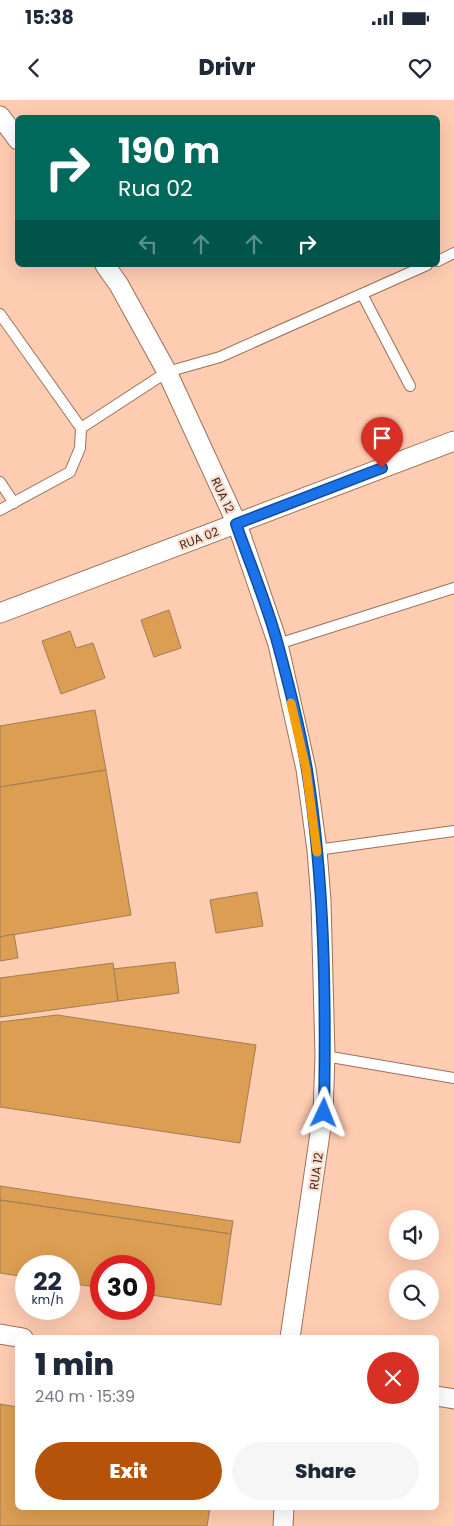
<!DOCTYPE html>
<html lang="en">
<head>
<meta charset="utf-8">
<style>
  body { margin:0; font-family:Poppins,sans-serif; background:#f6f6f7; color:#1f2937; height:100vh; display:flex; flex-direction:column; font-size:19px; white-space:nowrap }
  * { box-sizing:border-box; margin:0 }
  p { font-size:16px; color:#747a83 }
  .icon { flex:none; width:28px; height:28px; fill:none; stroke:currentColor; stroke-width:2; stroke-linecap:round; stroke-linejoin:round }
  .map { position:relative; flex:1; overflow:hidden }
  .side { position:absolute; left:15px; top:1235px; width:424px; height:175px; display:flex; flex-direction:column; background:#fff; border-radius:8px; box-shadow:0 5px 20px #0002 }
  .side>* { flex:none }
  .guide { position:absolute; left:15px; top:15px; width:425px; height:152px; border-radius:8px; box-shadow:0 5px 20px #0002; background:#00695c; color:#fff; overflow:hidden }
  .buttons { position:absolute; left:389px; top:1110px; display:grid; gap:10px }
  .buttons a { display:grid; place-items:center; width:50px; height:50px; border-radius:50%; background:#fff; box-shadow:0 5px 20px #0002; font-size:25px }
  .speed { position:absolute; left:15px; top:1155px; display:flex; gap:10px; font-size:25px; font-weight:700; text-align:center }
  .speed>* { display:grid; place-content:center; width:65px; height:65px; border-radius:50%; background:#fff; box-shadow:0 5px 20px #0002; line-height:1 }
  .speed small { font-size:12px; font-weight:400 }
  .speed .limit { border:8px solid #d22; background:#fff; color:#111 }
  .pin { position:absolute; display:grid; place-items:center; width:42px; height:42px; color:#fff; margin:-51px -21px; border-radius:50% 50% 50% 0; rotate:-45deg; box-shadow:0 0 5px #0007 }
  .pin .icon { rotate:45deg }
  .me { position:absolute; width:55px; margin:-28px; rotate:2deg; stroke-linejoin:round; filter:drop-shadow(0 0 4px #0008) }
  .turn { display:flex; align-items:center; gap:18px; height:105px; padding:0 20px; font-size:22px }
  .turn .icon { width:65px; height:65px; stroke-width:2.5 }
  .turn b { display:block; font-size:35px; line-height:42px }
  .lanes { display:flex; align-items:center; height:48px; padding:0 20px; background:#0003; justify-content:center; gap:25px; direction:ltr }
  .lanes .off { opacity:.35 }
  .round { display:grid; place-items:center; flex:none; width:52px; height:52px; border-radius:26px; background:#f6f6f7 }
  .overview { display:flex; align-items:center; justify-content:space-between; height:85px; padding:0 20px }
  h1 { font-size:30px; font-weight:800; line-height:38px }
  .cta { display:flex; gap:10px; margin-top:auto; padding:10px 20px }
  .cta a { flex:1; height:58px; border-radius:30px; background:#b45309; color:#fff; font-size:20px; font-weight:800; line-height:58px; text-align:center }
  .cta a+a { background:#f6f6f7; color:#1f2937 }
  .status { display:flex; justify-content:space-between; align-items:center; height:35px; padding:0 25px; background:#fff; direction:ltr }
  .status svg { height:14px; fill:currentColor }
  header { display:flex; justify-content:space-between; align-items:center; height:65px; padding:0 20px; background:#fff; font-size:22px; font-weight:800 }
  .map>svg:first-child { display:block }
  .building { fill:#dc9e52; stroke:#9e7d57 }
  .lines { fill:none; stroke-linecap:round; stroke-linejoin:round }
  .lane-casing { stroke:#9c7058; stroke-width:12 }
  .street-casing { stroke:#9c7058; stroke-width:21 }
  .lane { stroke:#fff; stroke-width:10 }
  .street { stroke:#fff; stroke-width:19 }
  .route-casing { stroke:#114b97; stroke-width:12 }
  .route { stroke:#1a73e8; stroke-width:9 }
  .slow { stroke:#f59e0b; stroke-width:9 }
  .labels { text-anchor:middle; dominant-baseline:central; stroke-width:4.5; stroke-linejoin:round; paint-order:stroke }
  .street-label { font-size:12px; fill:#3d2b20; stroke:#fddece }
</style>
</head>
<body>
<div class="status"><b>15:38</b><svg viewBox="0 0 49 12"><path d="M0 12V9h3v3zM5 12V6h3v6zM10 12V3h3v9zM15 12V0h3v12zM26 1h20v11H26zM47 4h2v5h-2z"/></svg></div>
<header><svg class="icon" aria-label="back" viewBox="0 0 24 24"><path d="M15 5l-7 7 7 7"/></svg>Drivr<svg class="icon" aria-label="heart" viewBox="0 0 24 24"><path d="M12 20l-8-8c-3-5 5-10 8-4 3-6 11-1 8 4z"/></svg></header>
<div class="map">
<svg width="454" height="1426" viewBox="0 0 454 1426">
  <rect width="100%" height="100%" fill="#feccb1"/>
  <g class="building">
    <polygon points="169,510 181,548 154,557 141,520"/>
    <polygon points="70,531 76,548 93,543 105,578 61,594 42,541"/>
    <polygon points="95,610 106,670 0,687 0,626"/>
    <polygon points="106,670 131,815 0,837 0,687"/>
    <polygon points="257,792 263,826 216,833 210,800"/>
    <polygon points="14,834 18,858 0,861 0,837"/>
    <polygon points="175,862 179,893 118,901 113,869"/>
    <polygon points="113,863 118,901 0,917 0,878"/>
    <polygon points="57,915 256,945 240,1043 0,1007 0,922"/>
    <polygon points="0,1086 233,1121 231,1134 0,1100"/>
    <polygon points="0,1100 231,1134 221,1205 144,1194 144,1166 101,1166 101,1188 69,1183 69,1166 26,1166 26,1177 0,1173"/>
    <polygon points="0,1304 18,1307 18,1408 210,1408 207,1426 0,1426"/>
  </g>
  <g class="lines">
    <g class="lane-casing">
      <g id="lane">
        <polyline points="438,161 454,153"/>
        <polyline points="362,194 410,286"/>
        <polyline points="0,214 81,328 80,348 70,372 0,410"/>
        <polyline points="81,328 167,272 220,257 427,165"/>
        <polyline points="0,382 14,403"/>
        <polyline points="278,544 454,488"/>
        <polyline points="317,750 454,731"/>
        <polyline points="325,956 454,978"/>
      </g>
    </g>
    <g class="street-casing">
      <g id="street">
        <polyline points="0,16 18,40"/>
        <polyline points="105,165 119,185 167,272 237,424 278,544 306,669 317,750 321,801 325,956 323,1013 290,1238"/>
        <polyline points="0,513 454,341"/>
        <polyline points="0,1234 23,1238"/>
        <polyline points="436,1296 454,1299"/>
        <polyline points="283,1426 284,1408"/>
      </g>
    </g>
    <use href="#lane" class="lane"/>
    <use href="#street" class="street"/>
  </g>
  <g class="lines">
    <g class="route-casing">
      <path id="route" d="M324,1013c2,-113 1,-230 -17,-343 -7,-41 -18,-85 -29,-125 -11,-41 -28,-81 -42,-121l146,-56"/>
    </g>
    <use href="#route" class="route"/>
    <polyline class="slow" points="291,603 306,669 317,752"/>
  </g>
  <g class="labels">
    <g class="street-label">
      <text transform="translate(223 395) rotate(65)">RUA 12</text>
      <text transform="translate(199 438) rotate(-21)">RUA 02</text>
      <text transform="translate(316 1071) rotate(-82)">RUA 12</text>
    </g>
  </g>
</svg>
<div class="buttons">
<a><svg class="icon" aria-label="sound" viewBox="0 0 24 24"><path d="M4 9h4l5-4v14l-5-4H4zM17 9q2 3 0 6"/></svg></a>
<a><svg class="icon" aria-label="search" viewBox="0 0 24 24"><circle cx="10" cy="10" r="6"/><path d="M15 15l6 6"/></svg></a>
</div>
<div class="speed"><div>22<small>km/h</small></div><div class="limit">30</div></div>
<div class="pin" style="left:382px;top:368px;background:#d93025"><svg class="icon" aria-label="arrive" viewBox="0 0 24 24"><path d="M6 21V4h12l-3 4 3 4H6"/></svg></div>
<svg class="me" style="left:324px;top:1013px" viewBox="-20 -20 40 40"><path d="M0-17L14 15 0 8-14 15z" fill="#1a73e8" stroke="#fff" stroke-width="4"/></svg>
<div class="guide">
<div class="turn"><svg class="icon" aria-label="right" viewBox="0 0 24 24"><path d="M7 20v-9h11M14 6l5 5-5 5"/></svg><div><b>190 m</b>Rua 02</div></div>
<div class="lanes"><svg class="icon off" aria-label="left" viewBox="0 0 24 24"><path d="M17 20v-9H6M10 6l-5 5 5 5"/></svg><svg class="icon off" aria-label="ahead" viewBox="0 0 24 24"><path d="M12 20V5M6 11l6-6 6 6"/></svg><svg class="icon off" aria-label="ahead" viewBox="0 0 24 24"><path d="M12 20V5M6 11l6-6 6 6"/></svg><svg class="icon" aria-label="right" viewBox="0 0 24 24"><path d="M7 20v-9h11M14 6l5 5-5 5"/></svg></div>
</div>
<section class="side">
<div class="overview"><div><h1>1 min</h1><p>240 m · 15:39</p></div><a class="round" style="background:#d93025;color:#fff"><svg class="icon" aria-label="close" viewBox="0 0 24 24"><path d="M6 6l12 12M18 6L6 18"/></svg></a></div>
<div class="cta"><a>Exit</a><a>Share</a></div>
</section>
</div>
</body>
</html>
